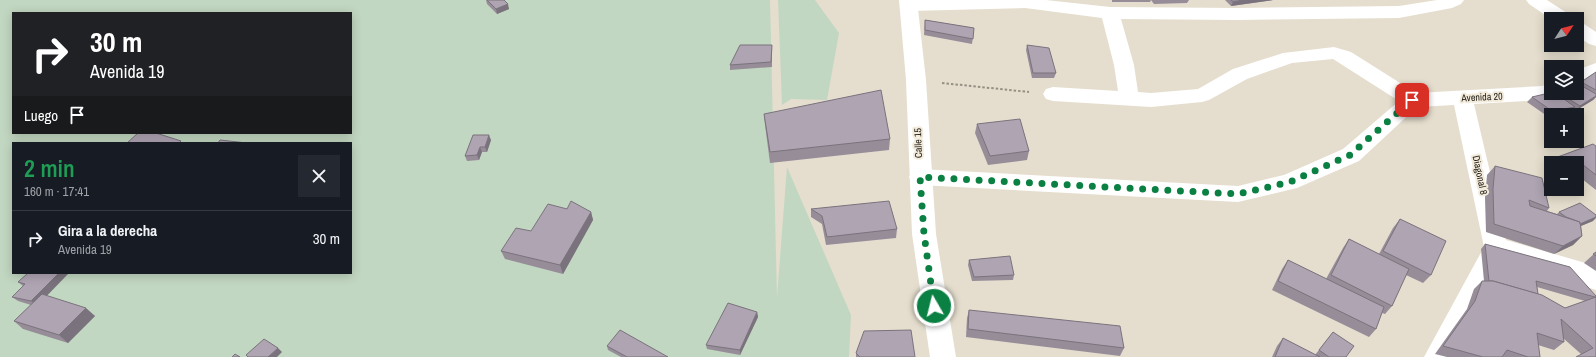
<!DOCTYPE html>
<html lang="es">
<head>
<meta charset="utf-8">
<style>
  body { margin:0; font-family:"Archivo Narrow",sans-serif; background:#242831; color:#f1f3f6; height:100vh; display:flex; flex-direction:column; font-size:15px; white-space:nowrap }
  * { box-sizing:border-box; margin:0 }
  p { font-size:13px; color:#9ea1a6 }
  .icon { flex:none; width:22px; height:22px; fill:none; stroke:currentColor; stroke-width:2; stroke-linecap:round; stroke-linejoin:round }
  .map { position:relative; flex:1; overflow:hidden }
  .drawer { position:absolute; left:12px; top:142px; width:340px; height:132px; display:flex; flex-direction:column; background:#171b24; border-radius:0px; box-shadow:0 2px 10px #0003 }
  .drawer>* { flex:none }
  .top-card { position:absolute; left:12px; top:12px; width:340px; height:122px; border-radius:0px; box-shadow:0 2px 10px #0003; background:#202124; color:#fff; overflow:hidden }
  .needle { width:26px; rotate:54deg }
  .buttons { position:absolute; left:1544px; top:12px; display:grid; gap:8px }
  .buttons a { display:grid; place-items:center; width:40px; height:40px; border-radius:0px; background:#171b24; box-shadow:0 2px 10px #0003; font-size:20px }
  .pin { position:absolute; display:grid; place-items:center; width:34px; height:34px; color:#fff; margin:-17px; border-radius:8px; box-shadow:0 2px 6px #0006 }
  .me { position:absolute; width:44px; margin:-22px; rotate:352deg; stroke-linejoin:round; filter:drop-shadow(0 0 3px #0008) }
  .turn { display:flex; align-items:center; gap:14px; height:84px; padding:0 12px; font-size:18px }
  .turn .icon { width:52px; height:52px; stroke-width:2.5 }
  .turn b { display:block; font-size:28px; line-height:34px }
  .then { display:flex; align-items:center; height:38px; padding:0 12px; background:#0003; gap:8px; font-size:15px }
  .round { display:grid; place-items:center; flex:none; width:42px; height:42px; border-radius:0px; background:#242831 }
  .headline { display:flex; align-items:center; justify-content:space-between; height:68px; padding:0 12px }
  h1 { font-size:24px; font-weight:600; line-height:30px; color:#1e9e55 }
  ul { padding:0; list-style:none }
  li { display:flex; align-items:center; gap:12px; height:56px; padding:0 12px; border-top:1px solid #363941 }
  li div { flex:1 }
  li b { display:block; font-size:15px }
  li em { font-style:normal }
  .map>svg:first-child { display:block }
  .green { fill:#c2d7c1; fill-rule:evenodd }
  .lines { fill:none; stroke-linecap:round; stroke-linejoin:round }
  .path { stroke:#959084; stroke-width:2; stroke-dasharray:2.5 2; stroke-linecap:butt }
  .street { fill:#fff; fill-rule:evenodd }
  .secondary { fill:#fff; fill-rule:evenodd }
  .wall { fill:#968d99; fill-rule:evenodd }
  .shaded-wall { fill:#7a737d }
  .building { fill:#afa4b2; stroke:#7a737d }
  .route { stroke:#0b8043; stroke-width:7; stroke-dasharray:0 12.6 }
  .labels { text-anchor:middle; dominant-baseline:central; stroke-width:4; stroke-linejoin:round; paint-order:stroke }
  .street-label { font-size:10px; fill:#211e18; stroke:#f3ebdb }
</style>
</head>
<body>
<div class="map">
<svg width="1596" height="357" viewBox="0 0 1596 357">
  <rect width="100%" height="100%" fill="#e5dece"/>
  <g class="green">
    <path d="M0,0h770l7,297 10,-130 64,148 -2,42h-849zM13,13h338v120h-338zM13,143h338v130h-338z"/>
    <polygon points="778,0 815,0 839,33 827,100 791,99 782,105"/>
  </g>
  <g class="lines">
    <polyline class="path" points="942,83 1029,92"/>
    <g class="street">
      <polygon points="908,0 1046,0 1110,7 1236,8 1399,6 1437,0 1464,0 1461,4 1452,8 1399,18 1236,20 1121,19 1134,65 1138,92 1151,93 1198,89 1233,69 1283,53 1334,47 1351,52 1416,93 1542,86 1551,83 1551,93 1559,93 1552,98 1545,100 1474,104 1506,240 1596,266 1596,290 1587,287 1580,281 1502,258 1450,357 1424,357 1484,247 1454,105 1417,107 1359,161 1297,188 1238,202 920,185 912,183 909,177 912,171 920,169 1238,186 1284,175 1343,149 1399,101 1333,59 1292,63 1247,79 1209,100 1202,102 1151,107 1053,101 1046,99 1043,94 1046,89 1053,87 1118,91 1114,65 1102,18 1025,8 910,11 904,9 901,5 904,1"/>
      <polygon points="1526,0 1547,0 1570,15 1573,19 1551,19 1529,4"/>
      <polygon points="1577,22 1584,24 1596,32 1596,46 1589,44 1577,36"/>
      <polygon points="1596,63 1596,77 1577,85 1577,70"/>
    </g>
    <polygon class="secondary" points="899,0 917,0 926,80 936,234 956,357 930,357 912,234 906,80"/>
  </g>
  <g class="wall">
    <polygon points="486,0 504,0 509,9 497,14 487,4"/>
    <polygon points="1112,0 1151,0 1150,2 1112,2"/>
    <polygon points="1151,0 1189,0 1187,3 1154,4"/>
    <polygon points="1225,0 1273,0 1231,6"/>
    <polygon points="925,20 974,28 972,44 924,35"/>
    <polygon points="772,45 772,67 730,70 730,65"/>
    <polygon points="1027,45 1056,73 1054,78 1032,78 1026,50"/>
    <polygon points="1596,72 1596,97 1593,100 1575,111 1573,109 1571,112 1551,115 1547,116 1527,102 1532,97 1557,95 1560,93 1579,84 1581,82"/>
    <polygon points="764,114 890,139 889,150 770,163 765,125"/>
    <polygon points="977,124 1029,151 1027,160 988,165 975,133"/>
    <polygon points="491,140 487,152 482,152 479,160 467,161 465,156"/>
    <polygon points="1596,146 1596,190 1577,175 1577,163 1551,163 1551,174 1544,168 1552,159"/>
    <polygon points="1495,166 1549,208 1547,211 1557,214 1559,212 1593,221 1581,226 1582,236 1573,245 1554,254 1486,232 1485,198 1487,175"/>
    <polygon points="567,209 591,212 593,220 563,274 505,259 501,251 531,231"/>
    <polygon points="811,209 897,229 896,238 826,245 822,224 811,217"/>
    <polygon points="1400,219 1431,275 1423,283 1406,275 1392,306 1385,314 1382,313 1376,329 1369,337 1272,290 1282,269 1288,260 1326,279 1343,248 1349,239 1379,254 1393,228"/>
    <path d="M1485,244l111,52v61l-15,-3 -18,-16 1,4 -10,8 -16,-5 2,12h-93l-12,-3 32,-45 7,-20 8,-8h2l-3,-32zM1537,287l48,14 -20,7 -27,-14z"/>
    <polygon points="1596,252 1596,271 1584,263"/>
    <polygon points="969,260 1014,275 1013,280 972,281 968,265"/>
    <polygon points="28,273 47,296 95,316 68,343 23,329 14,321 31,305 18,301 12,297 23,286 18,282"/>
    <polygon points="969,310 1124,348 1120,356 966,337 967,318"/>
    <polygon points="757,312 758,317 740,355 707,349 706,345"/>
    <polygon points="1333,332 1346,357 1272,357 1277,346 1283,338 1315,355"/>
    <polygon points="607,346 668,357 621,357 608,350"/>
    <polygon points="856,353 915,357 856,357"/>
  </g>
  <g class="shaded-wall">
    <polygon points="1243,0 1273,0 1231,6 1233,2"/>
    <polygon points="508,4 509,9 497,14 496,9"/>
    <polygon points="1596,96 1596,97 1593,100 1575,111 1580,106"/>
    <polygon points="1575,107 1571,112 1551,115 1547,116 1552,111"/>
    <polygon points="489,135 491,140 487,152 485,147"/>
    <polygon points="480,147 482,152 479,160 477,155"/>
    <polygon points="591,212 593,220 563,274 560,265"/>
    <polygon points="1596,217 1596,218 1593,221 1571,230 1576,225"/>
    <polygon points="1582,236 1573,245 1554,254 1563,246"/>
    <polygon points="59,273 69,273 37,306 31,301"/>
    <polygon points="86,308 95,316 68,343 59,335"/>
    <polygon points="757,312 758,317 740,355 740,350"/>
    <polygon points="278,348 282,352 277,357 268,357"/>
  </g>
  <g class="building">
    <polygon points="487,0 504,0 508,4 496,9"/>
    <polygon points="1231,0 1243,0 1233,2"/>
    <polygon points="925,20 974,28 973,39 925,30"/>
    <polygon points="740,45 772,45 771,62 730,65"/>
    <polygon points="1027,45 1049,48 1056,73 1033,73"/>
    <polygon points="1596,72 1596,90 1581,82"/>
    <polygon points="1577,83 1596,94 1596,96 1580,106 1559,93 1577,93"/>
    <polygon points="881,90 890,139 770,152 764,114"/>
    <polygon points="1549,93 1560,96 1575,107 1552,111 1532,97"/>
    <polygon points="1020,119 1029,151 990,156 977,124"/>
    <polygon points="138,133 156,133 181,141 179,143 127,143"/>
    <polygon points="473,135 489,135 485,147 480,147 477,155 465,156"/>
    <polygon points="220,140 247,143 218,143"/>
    <polygon points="1593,144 1596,146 1596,175 1578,161 1574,163 1557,163 1552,159"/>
    <polygon points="1495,166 1542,178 1549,208 1529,200 1530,206 1580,222 1582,236 1563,246 1494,224 1493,189"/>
    <polygon points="571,201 591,212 560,265 501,251 516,228 531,231 548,204 567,209"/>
    <polygon points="889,201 897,229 827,237 822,216 811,209"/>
    <polygon points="1580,203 1596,215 1596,217 1580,224 1580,222 1566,217 1559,212"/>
    <polygon points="1400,219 1446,241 1431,275 1383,251"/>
    <polygon points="1349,239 1409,269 1392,306 1331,275"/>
    <polygon points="1485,244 1570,267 1596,296 1596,297 1595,297 1536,281 1538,294 1493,281 1489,281"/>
    <polygon points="1596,252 1596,256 1593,254"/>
    <polygon points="1010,256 1014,275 974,277 969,260"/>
    <polygon points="1288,260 1384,307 1376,329 1278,281"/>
    <polygon points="28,273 59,273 31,301 12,297 25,284 18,282"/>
    <polygon points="1482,281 1493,281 1542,295 1565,308 1596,297 1596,357 1576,357 1593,348 1561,319 1564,342 1537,333 1540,357 1528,357 1507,350 1502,357 1483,357 1443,346 1475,301"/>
    <polygon points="42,294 86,308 59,335 14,321"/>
    <polygon points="728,303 757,312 740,350 706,345"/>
    <polygon points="969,310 1120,326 1124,348 968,329"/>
    <polygon points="620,330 668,357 627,357 607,346"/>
    <polygon points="911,330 915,357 860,357 856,353 864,331"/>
    <polygon points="1333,332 1354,346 1346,357 1329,357 1319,350"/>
    <polygon points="1283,338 1320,357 1275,357"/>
    <polygon points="264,339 278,348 268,357 248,357 246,355"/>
    <polygon points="235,354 240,357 232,357"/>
  </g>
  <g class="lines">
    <polyline class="route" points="934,306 924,234 920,177 1238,194 1290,182 1350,155 1412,100"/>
  </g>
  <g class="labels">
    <g class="street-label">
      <text transform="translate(1482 97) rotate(-3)">Avenida 20</text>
      <text transform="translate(918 143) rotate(-92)">Calle 15</text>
      <text transform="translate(1480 175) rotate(78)">Diagonal 8</text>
    </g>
  </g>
</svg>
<div class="buttons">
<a><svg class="needle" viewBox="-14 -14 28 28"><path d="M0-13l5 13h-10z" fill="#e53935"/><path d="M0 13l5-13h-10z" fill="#9ea1a6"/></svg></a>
<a><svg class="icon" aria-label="layers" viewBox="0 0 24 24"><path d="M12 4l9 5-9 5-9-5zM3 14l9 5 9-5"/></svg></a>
<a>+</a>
<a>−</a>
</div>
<div class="pin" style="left:1412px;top:100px;background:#d93025"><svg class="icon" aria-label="arrive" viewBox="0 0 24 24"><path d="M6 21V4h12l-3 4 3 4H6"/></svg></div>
<svg class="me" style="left:934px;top:306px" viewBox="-20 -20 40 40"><circle r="17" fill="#0b8043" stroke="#fff" stroke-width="3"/><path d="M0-11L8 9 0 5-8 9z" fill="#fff"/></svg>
<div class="top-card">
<div class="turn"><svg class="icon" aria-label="right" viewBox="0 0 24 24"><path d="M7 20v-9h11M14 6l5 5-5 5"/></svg><div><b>30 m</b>Avenida 19</div></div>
<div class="then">Luego<svg class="icon" aria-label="arrive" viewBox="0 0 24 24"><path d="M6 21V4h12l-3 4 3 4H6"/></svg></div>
</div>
<section class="drawer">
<div class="headline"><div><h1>2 min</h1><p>160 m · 17:41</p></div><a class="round"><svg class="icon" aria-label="close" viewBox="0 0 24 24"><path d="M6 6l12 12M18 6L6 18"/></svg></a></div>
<ul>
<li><svg class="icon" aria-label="right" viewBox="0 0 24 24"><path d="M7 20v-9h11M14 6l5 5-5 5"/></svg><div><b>Gira a la derecha</b><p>Avenida 19</p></div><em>30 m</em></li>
</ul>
</section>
</div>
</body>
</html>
